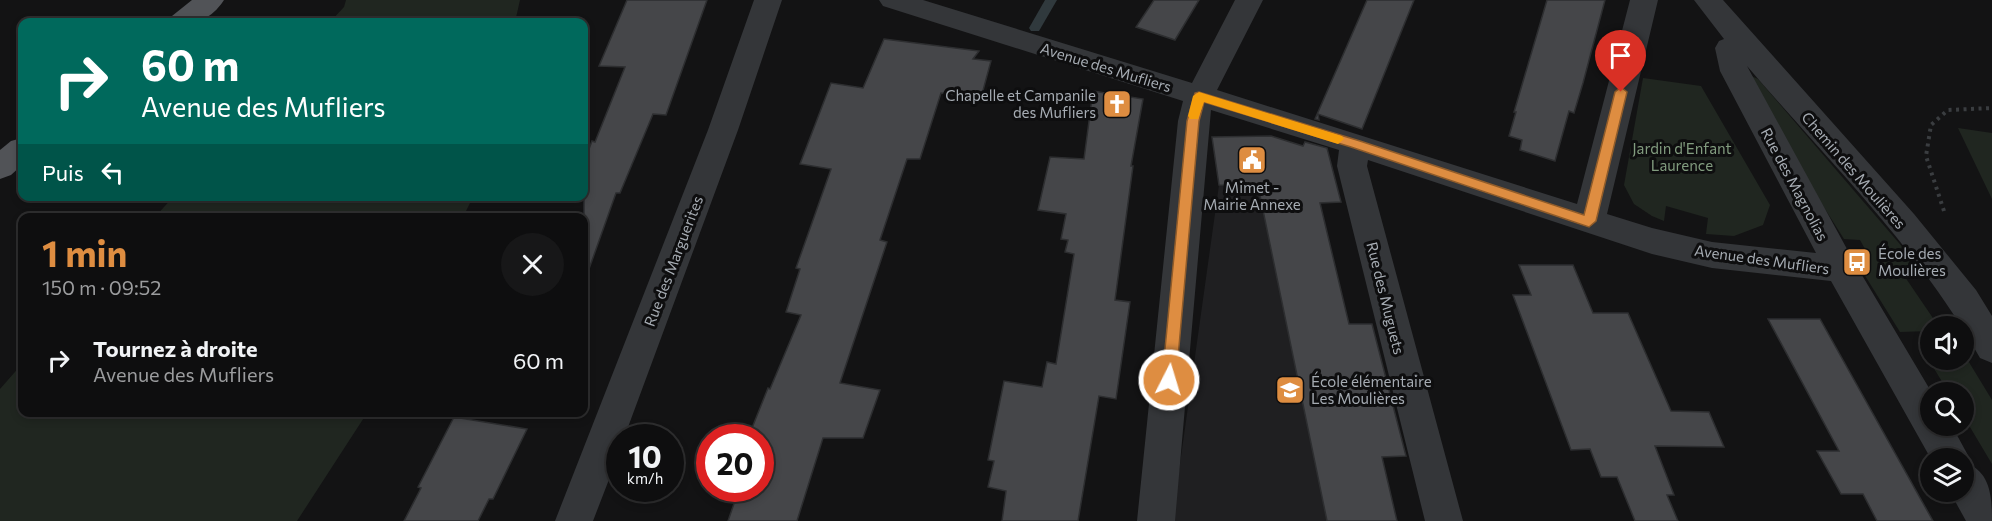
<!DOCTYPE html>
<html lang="fr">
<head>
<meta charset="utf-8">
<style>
  body { margin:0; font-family:Commissioner,sans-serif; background:#171718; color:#f1f3f6; height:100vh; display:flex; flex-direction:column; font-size:22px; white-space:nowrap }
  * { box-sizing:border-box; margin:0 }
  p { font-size:20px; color:#9b9c9e }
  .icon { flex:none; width:33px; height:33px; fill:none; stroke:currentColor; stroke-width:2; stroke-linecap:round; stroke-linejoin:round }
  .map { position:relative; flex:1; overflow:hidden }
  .details { position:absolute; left:18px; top:213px; width:570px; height:204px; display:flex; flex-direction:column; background:#0e0e0f; border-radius:12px; box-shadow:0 3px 9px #0003,0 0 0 2px #2e2e2f }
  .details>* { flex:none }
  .hud { position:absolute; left:18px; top:18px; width:570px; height:183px; border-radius:12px; box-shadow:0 3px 9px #0003,0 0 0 2px #2e2e2f; background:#00695c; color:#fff; overflow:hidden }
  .fabs { position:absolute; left:1920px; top:316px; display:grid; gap:12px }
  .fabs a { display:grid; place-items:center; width:54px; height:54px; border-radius:50%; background:#0e0e0f; box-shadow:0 3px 9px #0003,0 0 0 2px #2e2e2f; font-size:30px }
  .speed { position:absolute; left:606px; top:424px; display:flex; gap:12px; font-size:30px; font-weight:700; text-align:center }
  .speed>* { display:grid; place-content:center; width:78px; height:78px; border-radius:50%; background:#0e0e0f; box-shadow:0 3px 9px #0003,0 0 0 2px #2e2e2f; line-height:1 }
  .speed small { font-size:15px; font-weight:400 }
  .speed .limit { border:9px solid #d22; background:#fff; color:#111 }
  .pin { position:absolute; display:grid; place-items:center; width:51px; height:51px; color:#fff; margin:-62px -26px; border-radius:50% 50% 50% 0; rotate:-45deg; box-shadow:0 0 6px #0007 }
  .pin .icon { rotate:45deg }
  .me { position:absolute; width:66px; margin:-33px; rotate:5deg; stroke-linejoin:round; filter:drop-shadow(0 0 4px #0008) }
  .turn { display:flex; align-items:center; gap:21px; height:126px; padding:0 24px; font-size:27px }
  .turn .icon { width:78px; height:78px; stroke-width:2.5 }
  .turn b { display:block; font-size:42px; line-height:51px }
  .then { display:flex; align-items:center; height:57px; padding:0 24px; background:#0003; gap:12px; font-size:22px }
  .round { display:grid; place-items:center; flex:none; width:63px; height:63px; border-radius:32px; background:#171718 }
  .overview { display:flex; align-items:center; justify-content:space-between; height:102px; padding:0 24px }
  h1 { font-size:36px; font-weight:700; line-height:45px; color:#de8d41 }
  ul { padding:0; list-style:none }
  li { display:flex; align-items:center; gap:18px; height:90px; padding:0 24px }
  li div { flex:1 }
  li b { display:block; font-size:22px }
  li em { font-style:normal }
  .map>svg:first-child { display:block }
  .built { fill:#1f1f21 }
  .green { fill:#202620 }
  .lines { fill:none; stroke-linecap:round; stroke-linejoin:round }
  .stream { fill:#30393d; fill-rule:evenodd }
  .building { fill:#454649; stroke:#2d2e30; stroke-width:1.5 }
  .path { stroke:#3a3d40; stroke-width:4; stroke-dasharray:3 4.5; stroke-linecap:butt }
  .minor { fill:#343639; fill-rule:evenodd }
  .major { fill:#515357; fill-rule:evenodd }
  .route { fill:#de8d41; stroke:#905c2a; stroke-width:1.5 }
  .slow { fill:#f59e0b }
  .labels { text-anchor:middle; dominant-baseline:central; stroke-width:6; stroke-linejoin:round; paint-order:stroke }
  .street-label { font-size:15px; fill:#a6acb3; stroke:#0e0e0f }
  .poi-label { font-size:15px; fill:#a6acb3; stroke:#0e0e0f; text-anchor:start }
  .park-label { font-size:15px; fill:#829c7f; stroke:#0e0e0f }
</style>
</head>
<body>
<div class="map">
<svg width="1992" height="521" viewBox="0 0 1992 521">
  <rect width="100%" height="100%" fill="#131314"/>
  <polygon class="built" points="1219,185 1315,185 1349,324 1372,324 1406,456 1382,457 1397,521 1172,521"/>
  <g class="green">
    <polygon points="346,0 520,0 515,22 330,22 344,7"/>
    <polygon points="1749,75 1758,79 1929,278 1905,277 1939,327 1930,327 1930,331 1900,332 1854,258 1870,258 1860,240 1844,239 1743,79"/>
    <polygon points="1643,78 1701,86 1770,205 1763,225 1734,236 1706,234 1708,218 1666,206 1664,221 1652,216 1634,204 1624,185"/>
    <polygon points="1958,128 1992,133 1992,199"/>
    <polygon points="174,196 473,196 473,197 463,217 155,217"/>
    <polygon points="1964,354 1992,400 1992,464 1964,417 1964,393 1949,393 1927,357 1930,357 1930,360 1964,360"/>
    <polygon points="22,364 22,412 367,413 297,521 0,521 0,389"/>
  </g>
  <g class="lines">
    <polygon class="stream" points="1045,0 1057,0 1039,31 1031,31 1029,28"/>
  </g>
  <g class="building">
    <polygon points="627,0 707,0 666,115 653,114 620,193 616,193 589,269 584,268 584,162 592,141 595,142 625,67 599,66"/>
    <polygon points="1154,0 1199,0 1175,40 1136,27"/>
    <polygon points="1367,0 1414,0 1362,129 1318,114 1319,120 1315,119"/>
    <polygon points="1547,0 1605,0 1583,83 1574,113 1569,111 1555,161 1520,150 1522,140 1509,136 1516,112 1514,112"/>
    <polygon points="884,39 979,51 973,59 991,61 981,98 941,93 920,159 907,159 880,240 887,242 840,383 880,390 863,438 823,438 797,521 728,521 739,489 760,489 760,438 748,438 768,388 770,389 801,315 786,312 800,269 796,268 831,169 800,164 831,83 863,88"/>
    <polygon points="1093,91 1143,99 1131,166 1133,166 1115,300 1130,302 1116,399 1099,396 1078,521 1002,521 1006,491 988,487 994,461 988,460 1004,381 1042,387 1047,362 1056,364 1074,254 1065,252 1068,240 1061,239 1066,214 1038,210 1050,157 1084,159"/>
    <polygon points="1271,136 1303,146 1305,142 1327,148 1341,202 1320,203 1349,324 1372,324 1406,456 1382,457 1397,521 1327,521 1258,186 1219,185 1212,137"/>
    <polygon points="1519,265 1573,265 1593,313 1628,313 1671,411 1709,412 1724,447 1655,446 1674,495 1667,495 1678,521 1635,521 1617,477 1601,477 1590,449 1571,450 1513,295 1531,295"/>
    <polygon points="1768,319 1820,319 1933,521 1877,521 1863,494 1841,494 1817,451 1839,451"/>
    <polygon points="454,417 527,429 493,499 489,499 478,521 404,521 421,488 418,487"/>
  </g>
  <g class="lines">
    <polyline class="path" points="1944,211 1926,156 1931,125 1948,110 1992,108"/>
    <g class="minor">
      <polygon points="754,0 782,0 738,130 624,438 620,438 620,451 593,521 555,521 708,130"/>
      <path d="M879,0h44l269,83 43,-83h28l-46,90 360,114 53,-204h28l-51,214 45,14 60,14 104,11 -96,-182 -5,-23 4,-7 5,-2 -30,-39h29l191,214 62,76 16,26v47l-12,-5c-60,-108 -152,-197 -233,-292l106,194 79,133 -2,33h22l18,33 -2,5c23,9 24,35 24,57h-26l-16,-29h14v-33h-33l-100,-178 -119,-13 -60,-14 -284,-94 -1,6 96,355h-38l-88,-355 2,-16 -128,-40 -36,411h-38l41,-400 5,-20 -300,-95z"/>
    </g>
    <g class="major">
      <path d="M192,0h32c-16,24 -30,22 -55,22l3,-6z"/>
      <polygon points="22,138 22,165 11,175 0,179 0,150 11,141"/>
    </g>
  </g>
  <polygon class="route" points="1621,87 1627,92 1596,221 1589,227 1351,147 1204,102 1199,121 1176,380 1174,384 1169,386 1164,384 1162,380 1187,121 1195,93 1199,92 1360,141 1584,215 1615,92"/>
  <polygon class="slow" points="1199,92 1342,136 1344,139 1338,144 1204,102 1198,119 1190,119 1188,116 1193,96"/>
  <defs>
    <g id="church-square" transform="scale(1.5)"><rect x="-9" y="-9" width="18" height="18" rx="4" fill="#de8d41" stroke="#0e0e0f"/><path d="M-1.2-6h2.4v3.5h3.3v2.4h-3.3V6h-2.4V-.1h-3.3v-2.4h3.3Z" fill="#fff"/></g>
    <g id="civic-square" transform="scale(1.5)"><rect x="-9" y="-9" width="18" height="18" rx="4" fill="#de8d41" stroke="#0e0e0f"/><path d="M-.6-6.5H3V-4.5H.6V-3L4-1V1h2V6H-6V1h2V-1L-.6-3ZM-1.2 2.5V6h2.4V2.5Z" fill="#fff"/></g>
    <g id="bus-square" transform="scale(1.5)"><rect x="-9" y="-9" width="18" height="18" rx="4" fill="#de8d41" stroke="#0e0e0f"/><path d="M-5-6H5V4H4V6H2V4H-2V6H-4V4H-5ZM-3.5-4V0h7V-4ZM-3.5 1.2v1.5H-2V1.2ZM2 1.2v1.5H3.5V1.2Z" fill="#fff"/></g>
    <g id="school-square" transform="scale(1.5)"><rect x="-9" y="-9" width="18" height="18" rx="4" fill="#de8d41" stroke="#0e0e0f"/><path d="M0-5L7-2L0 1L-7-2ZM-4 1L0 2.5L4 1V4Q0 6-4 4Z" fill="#fff"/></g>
  </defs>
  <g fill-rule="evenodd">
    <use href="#church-square" x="1117" y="104"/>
    <use href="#civic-square" x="1252" y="160"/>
    <use href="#bus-square" x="1857" y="262"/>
    <use href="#school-square" x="1290" y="390"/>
  </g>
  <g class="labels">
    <g class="street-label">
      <text transform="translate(1106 67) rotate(17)">Avenue des Mufliers</text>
      <text transform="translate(1854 170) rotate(49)">Chemin des Moulières</text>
      <text transform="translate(1795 184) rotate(62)">Rue des Magnolias</text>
      <text transform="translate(1762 259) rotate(8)">Avenue des Mufliers</text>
      <text transform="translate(673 261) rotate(-69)">Rue des Marguerites</text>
      <text transform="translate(1386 298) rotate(76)">Rue des Muguets</text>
    </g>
    <g class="poi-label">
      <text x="1096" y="95" text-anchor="end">Chapelle et Campanile<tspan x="1096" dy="17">des Mufliers</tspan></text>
      <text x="1252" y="187" text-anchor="middle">Mimet -<tspan x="1252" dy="17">Mairie Annexe</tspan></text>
      <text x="1878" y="253">École des<tspan x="1878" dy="17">Moulières</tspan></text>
      <text x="1311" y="381">École élémentaire<tspan x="1311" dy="17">Les Moulières</tspan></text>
    </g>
    <g class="park-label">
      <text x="1682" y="148">Jardin d'Enfant<tspan x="1682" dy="17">Laurence</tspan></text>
    </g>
  </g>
</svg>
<div class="fabs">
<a><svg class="icon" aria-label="sound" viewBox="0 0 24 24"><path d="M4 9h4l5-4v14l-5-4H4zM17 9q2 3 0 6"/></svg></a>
<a><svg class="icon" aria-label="search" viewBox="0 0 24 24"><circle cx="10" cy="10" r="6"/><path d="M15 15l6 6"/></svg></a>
<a><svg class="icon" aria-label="layers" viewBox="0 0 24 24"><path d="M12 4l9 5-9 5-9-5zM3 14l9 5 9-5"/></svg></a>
</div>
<div class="speed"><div>10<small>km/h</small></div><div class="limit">20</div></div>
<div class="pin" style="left:1621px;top:92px;background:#d93025"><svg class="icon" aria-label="arrive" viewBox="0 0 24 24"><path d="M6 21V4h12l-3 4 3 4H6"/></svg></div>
<svg class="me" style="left:1169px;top:380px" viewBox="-20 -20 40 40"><circle r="17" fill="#de8d41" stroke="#fff" stroke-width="3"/><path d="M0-11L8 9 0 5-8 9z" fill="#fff"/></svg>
<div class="hud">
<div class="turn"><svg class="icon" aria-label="right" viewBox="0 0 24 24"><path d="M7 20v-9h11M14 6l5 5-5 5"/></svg><div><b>60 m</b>Avenue des Mufliers</div></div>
<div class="then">Puis<svg class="icon" aria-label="left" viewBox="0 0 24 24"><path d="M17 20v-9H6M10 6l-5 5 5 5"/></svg></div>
</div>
<section class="details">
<div class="overview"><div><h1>1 min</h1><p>150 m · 09:52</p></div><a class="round"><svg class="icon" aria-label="close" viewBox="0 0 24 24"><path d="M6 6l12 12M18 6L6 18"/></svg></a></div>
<ul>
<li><svg class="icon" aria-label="right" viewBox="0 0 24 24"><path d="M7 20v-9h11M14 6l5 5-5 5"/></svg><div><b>Tournez à droite</b><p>Avenue des Mufliers</p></div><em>60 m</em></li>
</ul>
</section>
</div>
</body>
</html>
